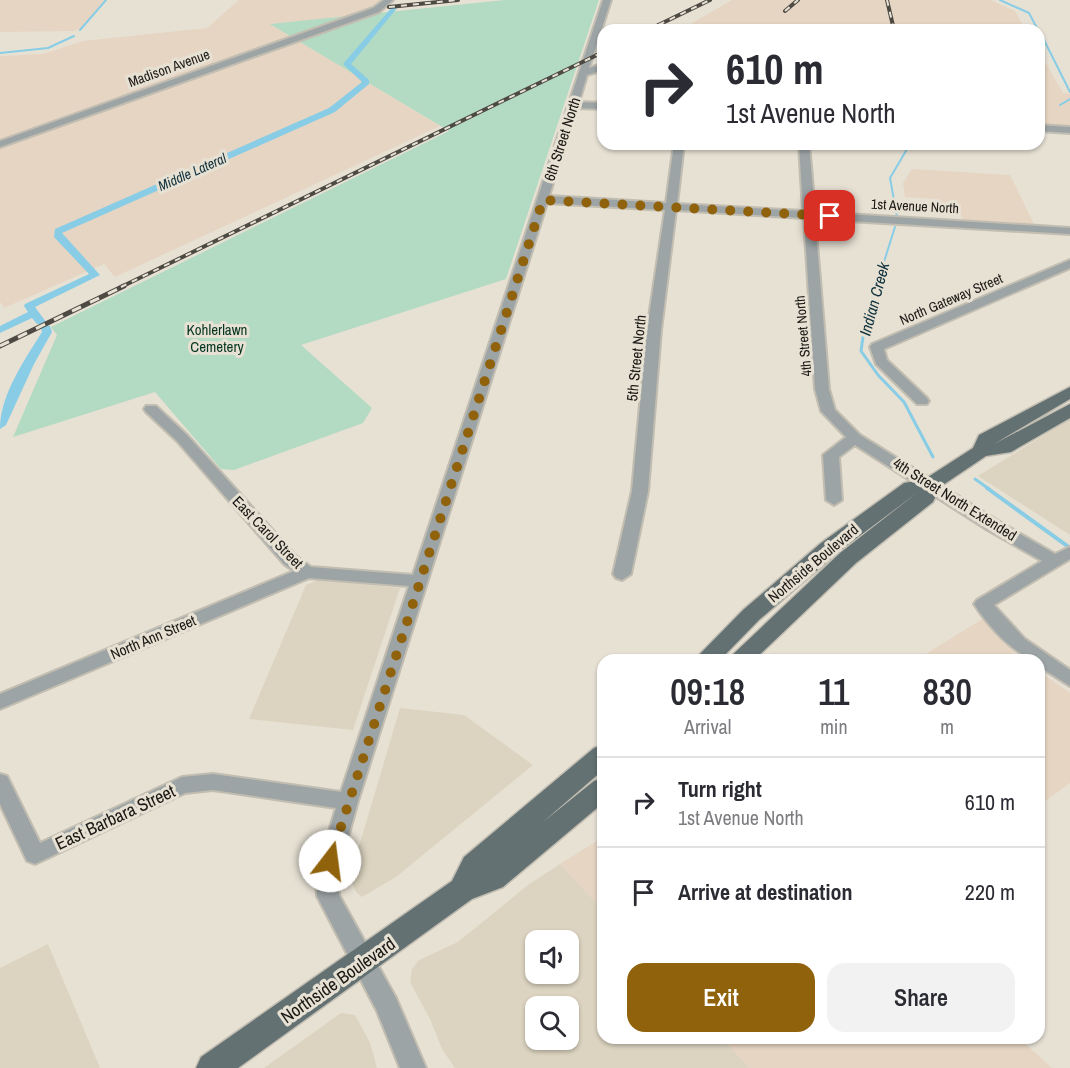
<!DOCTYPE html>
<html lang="en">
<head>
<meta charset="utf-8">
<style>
  body { margin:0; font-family:"Archivo Narrow",sans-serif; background:#f2f2f3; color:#2b2b33; height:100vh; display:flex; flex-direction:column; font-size:22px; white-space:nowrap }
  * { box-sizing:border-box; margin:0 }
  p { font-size:20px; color:#7c7c81 }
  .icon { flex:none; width:33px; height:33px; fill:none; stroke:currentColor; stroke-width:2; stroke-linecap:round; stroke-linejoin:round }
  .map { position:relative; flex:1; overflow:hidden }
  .drawer { position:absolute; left:597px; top:654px; width:448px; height:390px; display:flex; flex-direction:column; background:#fff; border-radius:18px; box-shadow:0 2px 4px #0004 }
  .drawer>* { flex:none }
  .hud { position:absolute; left:597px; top:24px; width:448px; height:126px; border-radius:18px; box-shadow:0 2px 4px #0004; background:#fff; color:#2b2b33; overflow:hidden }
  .controls { position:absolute; left:525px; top:930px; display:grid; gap:12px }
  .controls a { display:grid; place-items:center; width:54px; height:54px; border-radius:12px; background:#fff; box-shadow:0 2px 4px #0004; font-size:30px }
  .pin { position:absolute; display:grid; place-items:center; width:51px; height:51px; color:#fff; margin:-26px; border-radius:12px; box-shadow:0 3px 9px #0006 }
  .me { position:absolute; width:66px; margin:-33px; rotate:15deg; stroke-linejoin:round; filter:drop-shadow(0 0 4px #0008) }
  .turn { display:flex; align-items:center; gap:21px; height:126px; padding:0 30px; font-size:27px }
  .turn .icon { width:78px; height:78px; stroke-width:2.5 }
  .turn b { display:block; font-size:42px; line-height:51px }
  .eta { display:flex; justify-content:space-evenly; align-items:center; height:102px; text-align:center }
  .eta b { font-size:36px; font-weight:600; line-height:42px }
  .primary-button { display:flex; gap:12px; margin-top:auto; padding:12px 30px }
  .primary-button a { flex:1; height:69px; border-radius:18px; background:#8f620b; color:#fff; font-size:24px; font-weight:600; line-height:69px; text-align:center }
  .primary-button a+a { background:#f2f2f3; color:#2b2b33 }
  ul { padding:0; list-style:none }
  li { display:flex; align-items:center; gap:18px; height:90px; padding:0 30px; border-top:2px solid #e1e1e2 }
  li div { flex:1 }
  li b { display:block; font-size:22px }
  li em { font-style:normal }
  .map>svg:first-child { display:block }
  .built { fill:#dcd4c0; fill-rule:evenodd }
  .industrial { fill:#e6d5c3 }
  .green { fill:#b3dac2 }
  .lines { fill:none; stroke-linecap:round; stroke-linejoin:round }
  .stream-far2 { stroke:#88cde5; stroke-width:2 }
  .stream-far1 { stroke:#88cde5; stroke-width:3 }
  .stream { stroke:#88cde5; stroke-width:4 }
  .canal { fill:#88cde5; fill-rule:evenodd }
  .minor-casing { stroke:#c2bdb1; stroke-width:4 }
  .major-casing { stroke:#c2bdb1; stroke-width:3 }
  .minor { fill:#9da4a5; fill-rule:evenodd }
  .major { fill:#647173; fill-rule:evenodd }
  .rail-far1-casing { stroke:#4d4a44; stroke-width:4 }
  .rail-casing { stroke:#4d4a44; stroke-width:5 }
  .rail-far1 { stroke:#e7e1d4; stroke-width:2; stroke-dasharray:6; stroke-linecap:butt }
  .rail { stroke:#e7e1d4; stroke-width:3; stroke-dasharray:10; stroke-linecap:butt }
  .route { stroke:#8f620b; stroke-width:10; stroke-dasharray:0 18 }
  .labels { text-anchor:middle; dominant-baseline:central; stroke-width:6; stroke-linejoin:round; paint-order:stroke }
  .far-street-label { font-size:14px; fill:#1a1814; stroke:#e7e1d4 }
  .far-water-label { font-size:14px; font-style:italic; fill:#10313c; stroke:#e7e1d4 }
  .street-label { font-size:15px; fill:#1a1814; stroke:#e7e1d4 }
  .park-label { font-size:15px; fill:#043520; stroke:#e7e1d4 }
  .water-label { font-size:16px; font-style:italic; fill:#10313c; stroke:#e7e1d4 }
  .near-street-label { font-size:18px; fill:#1a1814; stroke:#e7e1d4 }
</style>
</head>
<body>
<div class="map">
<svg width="1070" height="1068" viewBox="0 0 1070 1068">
  <rect width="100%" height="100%" fill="#e7e1d4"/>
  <g class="built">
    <polygon points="1070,419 1070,535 978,476"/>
    <polygon points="318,580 400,588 353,730 249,719 306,585"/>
    <polygon points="400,708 464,715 533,765 396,877 362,897 356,892 350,877"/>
    <path d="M560,864l43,46v128h119l28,30h-295l-13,-19 -12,-30 -20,-37 2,-13 7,-9 39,-18 70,-57zM536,940h32v34h-32zM536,1006h32v34h-32z"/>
    <polygon points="48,944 100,1068 0,1068 0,968"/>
    <polygon points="341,1013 355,1015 370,1043 377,1068 264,1068"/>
  </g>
  <g class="industrial">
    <polygon points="0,0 107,0 80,29 74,31 0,32"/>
    <polygon points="239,0 383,0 373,14 271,24 440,126 115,277 104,264 4,308 0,302 0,56 43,54 83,41 207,28"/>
    <polygon points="732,0 990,0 1015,11 1026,30 680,30"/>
    <polygon points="1040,53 1063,93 1070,94 1070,128 1040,127"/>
    <polygon points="912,169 1010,175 1034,224 963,220 956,204 939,203 938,199 905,197 903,183"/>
    <polygon points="984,618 1004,643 1023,660 916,660"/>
    <polygon points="1040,672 1070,693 1070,783 1040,805"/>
    <polygon points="603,837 603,910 560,864"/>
    <polygon points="722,1038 1019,1038 1052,1068 750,1068"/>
  </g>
  <polygon class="green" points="505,0 599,0 506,279 301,345 372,408 363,423 234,470 221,469 155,392 13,437 57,335 51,327 449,131 270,24"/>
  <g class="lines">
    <g class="stream-far2">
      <polyline points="1000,0 1029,13 1038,30"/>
      <polyline points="80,30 106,0"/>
      <polyline points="1040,32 1070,92"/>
      <polyline points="0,53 48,48 74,36"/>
      <polyline points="1060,105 1070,99"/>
      <polyline points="897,217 890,178 910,144"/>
      <polyline points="876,287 895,227"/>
    </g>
    <g class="stream-far1">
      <polyline points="877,286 865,323 861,351 878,375 904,402 933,457"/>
      <polyline points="975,479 989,489"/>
    </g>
    <polyline class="stream" points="987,488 1070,548"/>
    <g class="canal">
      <polygon points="393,6 398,7 351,64 369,80 369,84 335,112 62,233 100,275 35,307 46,322 45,324 37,324 32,318 0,333 0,326 28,312 24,306 25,304 89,274 54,237 55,229 329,108 362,82 343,64"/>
      <path d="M46,325l4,1 2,6 -18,32 -28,61 -6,4c0,-34 24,-68 42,-97l-1,-4z"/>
    </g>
    <g class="minor-casing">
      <g id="minor">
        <polygon points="384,0 393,0 379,12 0,147 0,141 373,8"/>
        <path d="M603,0h8l-22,68 14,-4v6l-16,5 -8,27 24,1v6l-26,-1 -28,88 117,7 8,-59h10l-7,60 126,7 -4,-67h10l6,68 255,16v6l-255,-15 14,170 6,21 25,25 138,86 57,33 15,-7v12l-76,46 31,34 45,31v16l-30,-19v-7c-23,0 -54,-37 -66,-56l3,-4 65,-39 -56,-32 -131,-84 -16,12 3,43 -8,5 -8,-5 -3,-45 23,-18 -25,-26 -6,-22 -11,-171 -128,-8 -15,120 -13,161 -17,83 -9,6 -6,-2 -3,-4 19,-83 15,-161 18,-120 -118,-7 -189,598 -20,73 1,21 57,103 30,70h-26l-23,-57 -60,-115 -1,-22 20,-66 -123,-18 -28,3 -150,71 -8,-3 -27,-57v-30l7,2 33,67 142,-66 31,-3 128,18 68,-206 -100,-8 -309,131v-15l294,-123 -10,-7 -107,-123 -31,-29 -2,-3 2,-3h10l31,29 109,121 15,11 102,8z"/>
        <polygon points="1040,125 1070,127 1070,133 1040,131"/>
        <polygon points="1070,260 1070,268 884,349 887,360 927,398 929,401 927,404 917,404 876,364 870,347 872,344"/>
      </g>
    </g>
    <g class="major-casing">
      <g id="major">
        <polygon points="1070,387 1070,399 994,444 1070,404 1070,418 1011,452 986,456 940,487 933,502 856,563 754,660 727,660 840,553 918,492 837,553 759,620 720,660 694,660 743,610 821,543 904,483 925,479 973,448 979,435"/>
        <polygon points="603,745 603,770 543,822 594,781 603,778 603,803 503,887 472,899 238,1068 196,1068 201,1057 452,881 464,857 594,748"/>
      </g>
    </g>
    <use href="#minor" class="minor"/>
    <use href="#major" class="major"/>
    <g class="rail-far1-casing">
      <g id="rail-far1">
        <polyline points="887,0 894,30"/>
        <polyline points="389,7 458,0"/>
        <polyline points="785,11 798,0"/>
        <polyline points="648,30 710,0"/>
        <polyline points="121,287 603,52"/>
      </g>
    </g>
    <g class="rail-casing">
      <polyline id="rail" points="0,346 124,286"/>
    </g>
    <use href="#rail-far1" class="rail-far1"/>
    <use href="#rail" class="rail"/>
  </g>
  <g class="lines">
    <polyline class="route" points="330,861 543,200 830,216"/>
  </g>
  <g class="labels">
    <g class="far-street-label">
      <text transform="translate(169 68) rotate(-20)">Madison Avenue</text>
      <text transform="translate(915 206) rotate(3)">1st Avenue North</text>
      <text transform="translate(951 299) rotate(-23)">North Gateway Street</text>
      <text transform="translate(803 336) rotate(-95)">4th Street North</text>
    </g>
    <g class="far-water-label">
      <text transform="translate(192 172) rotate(-24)">Middle Lateral</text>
    </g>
    <g class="street-label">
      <text transform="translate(562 139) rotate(-72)">6th Street North</text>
      <text transform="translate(636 358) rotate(-84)">5th Street North</text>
      <text transform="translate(955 499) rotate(32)">4th Street North Extended</text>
      <text transform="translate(268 532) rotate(46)">East Carol Street</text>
      <text transform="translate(813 563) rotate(-40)">Northside Boulevard</text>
      <text transform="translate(153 637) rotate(-23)">North Ann Street</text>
    </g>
    <g class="park-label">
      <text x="217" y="329">Kohlerlawn<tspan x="217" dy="17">Cemetery</tspan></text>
    </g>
    <g class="water-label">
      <text transform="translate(874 299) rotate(-75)">Indian Creek</text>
    </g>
    <g class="near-street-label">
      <text transform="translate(115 817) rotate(-25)">East Barbara Street</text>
      <text transform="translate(338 980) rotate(-35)">Northside Boulevard</text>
    </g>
  </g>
</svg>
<div class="controls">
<a><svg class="icon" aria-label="sound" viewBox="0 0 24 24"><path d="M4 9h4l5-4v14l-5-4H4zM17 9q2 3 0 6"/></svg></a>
<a><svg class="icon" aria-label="search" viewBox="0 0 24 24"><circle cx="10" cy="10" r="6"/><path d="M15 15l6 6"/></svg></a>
</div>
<div class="pin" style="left:830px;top:216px;background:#d93025"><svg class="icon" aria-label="arrive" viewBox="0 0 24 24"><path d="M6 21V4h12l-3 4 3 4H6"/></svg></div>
<svg class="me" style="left:330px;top:861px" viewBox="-20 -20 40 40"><circle r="19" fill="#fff"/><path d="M0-13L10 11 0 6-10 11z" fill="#8f620b"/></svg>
<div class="hud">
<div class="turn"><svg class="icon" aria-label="right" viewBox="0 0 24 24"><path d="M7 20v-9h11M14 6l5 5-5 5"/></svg><div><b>610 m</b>1st Avenue North</div></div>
</div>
<section class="drawer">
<div class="eta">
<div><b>09:18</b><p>Arrival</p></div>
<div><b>11</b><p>min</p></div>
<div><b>830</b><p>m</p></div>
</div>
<ul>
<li><svg class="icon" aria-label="right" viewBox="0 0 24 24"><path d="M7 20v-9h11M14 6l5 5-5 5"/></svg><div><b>Turn right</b><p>1st Avenue North</p></div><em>610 m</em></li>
<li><svg class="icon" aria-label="arrive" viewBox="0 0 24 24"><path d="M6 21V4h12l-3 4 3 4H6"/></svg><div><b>Arrive at destination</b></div><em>220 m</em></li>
</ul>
<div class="primary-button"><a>Exit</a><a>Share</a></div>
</section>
</div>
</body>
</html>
